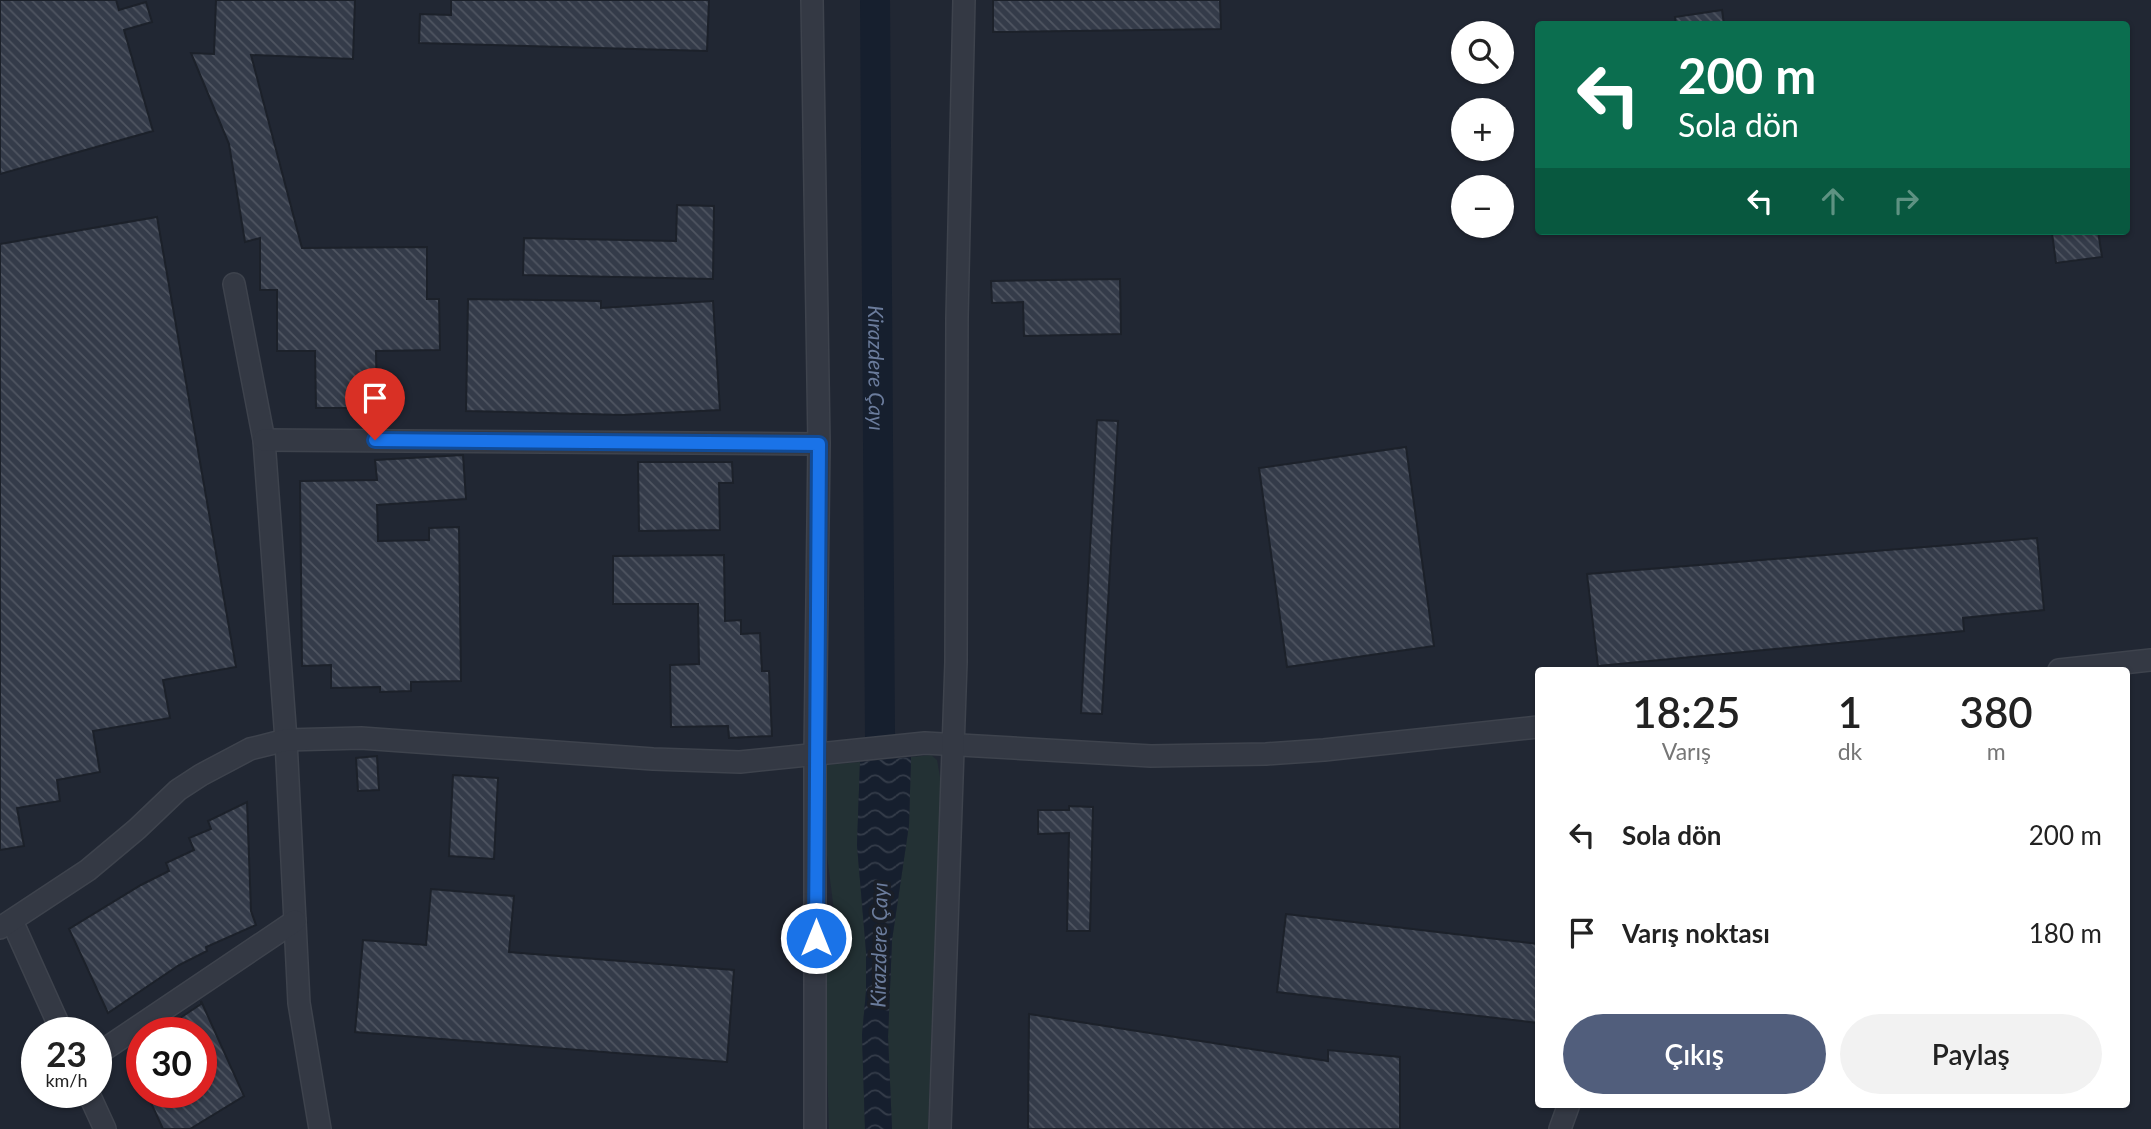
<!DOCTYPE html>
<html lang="tr">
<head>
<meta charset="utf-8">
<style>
  body { margin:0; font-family:Lato,sans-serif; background:#f2f2f2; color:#222; height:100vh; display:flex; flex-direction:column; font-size:26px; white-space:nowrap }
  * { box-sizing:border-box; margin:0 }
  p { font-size:23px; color:#767676 }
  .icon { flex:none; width:38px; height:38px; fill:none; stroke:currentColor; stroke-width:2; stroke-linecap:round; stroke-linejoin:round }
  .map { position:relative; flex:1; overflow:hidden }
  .panel { position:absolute; left:1535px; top:667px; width:595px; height:441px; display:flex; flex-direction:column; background:#fff; border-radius:7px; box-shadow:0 2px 5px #0004 }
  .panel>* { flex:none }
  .banner { position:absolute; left:1535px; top:21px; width:595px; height:214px; border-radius:7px; box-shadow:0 2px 5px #0004; background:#0b6e4f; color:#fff; overflow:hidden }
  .fabs { position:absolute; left:1451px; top:21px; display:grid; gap:14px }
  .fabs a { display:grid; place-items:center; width:63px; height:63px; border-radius:50%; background:#fff; box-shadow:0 2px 5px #0004; font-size:35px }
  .speed { position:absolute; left:21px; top:1017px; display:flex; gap:14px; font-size:35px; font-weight:700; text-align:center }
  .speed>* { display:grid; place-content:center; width:91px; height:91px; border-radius:50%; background:#fff; box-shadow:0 2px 5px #0004; line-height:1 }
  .speed small { font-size:18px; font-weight:400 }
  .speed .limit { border:10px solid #d22; background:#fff; color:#111 }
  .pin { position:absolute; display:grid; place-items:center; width:60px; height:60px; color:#fff; margin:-72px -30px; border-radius:50% 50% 50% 0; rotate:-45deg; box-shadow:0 0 7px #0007 }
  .pin .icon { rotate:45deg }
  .me { position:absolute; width:77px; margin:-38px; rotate:0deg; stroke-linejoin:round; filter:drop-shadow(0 0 5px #0008) }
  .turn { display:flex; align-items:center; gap:24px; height:147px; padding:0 28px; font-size:32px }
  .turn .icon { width:91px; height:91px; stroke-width:2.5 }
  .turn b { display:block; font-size:49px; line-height:60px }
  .lanes { display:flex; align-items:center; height:66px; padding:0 28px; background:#0003; justify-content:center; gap:35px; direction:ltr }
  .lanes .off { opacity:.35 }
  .eta { display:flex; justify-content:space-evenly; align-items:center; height:119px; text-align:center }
  .eta b { font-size:42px; font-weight:600; line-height:49px }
  .button { display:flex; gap:14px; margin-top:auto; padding:14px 28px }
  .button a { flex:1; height:80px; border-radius:42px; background:#515e7c; color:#fff; font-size:28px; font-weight:600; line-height:80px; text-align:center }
  .button a+a { background:#f2f2f2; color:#222 }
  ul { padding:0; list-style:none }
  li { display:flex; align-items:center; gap:21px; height:98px; padding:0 28px }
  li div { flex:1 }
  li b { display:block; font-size:26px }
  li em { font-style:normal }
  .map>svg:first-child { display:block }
  .grass { fill:#233134 }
  .water { fill:url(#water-waves) }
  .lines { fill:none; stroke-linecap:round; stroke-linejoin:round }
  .river { stroke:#161f2e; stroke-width:30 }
  .building { fill:url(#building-back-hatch); stroke:#1c212a; stroke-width:2 }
  .minor-casing { stroke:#3e434d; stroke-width:24 }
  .minor { stroke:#343944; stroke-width:21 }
  .route-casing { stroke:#114b97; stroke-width:18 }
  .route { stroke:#1a73e8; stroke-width:12 }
  .labels { text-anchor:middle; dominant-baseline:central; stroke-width:7; stroke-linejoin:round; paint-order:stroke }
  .water-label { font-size:21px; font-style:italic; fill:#6b7c9c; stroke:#1a1f28 }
</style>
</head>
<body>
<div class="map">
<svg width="2151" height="1129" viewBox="0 0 2151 1129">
  <defs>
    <pattern id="water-waves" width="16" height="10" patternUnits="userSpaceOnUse" patternTransform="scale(1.75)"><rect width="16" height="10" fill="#161f2e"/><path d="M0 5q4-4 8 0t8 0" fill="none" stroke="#353d4a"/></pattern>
    <pattern id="building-back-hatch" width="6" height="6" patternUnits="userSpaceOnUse" patternTransform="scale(1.75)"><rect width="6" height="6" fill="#343b49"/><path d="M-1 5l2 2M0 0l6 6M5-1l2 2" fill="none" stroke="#4f5561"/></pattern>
  </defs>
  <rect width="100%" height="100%" fill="#212733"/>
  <g class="grass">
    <polygon points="931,755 937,760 941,782 928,1129 892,1129 888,1037 892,940 909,825 911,757"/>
    <polygon points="860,762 857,845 866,951 866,991 862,1035 865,1129 829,1129 825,998 826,955 834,911 825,840 823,790 826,765"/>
  </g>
  <polygon class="water" points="911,757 909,825 892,940 888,1037 892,1129 865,1129 862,1035 866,992 866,951 857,845 860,762"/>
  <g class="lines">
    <path class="river" id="s1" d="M875,0l5,736"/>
  </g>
  <g class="building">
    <polygon points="0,0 116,0 119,10 146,2 152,22 124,30 153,131 0,174"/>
    <polygon points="216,0 355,0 353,59 251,55 302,248 427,247 427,299 439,299 440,350 376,351 377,408 316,408 315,351 277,351 277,290 260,290 260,238 245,242 229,144 191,53 214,54"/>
    <polygon points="451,0 709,0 707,51 419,43 420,14 451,15"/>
    <polygon points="993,0 1220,0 1221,29 993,32"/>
    <polygon points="1722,10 1724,24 1676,24 1675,17"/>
    <polygon points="677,205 714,206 713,279 523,275 524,238 676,241"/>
    <polygon points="157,217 236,667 163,680 170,718 93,731 100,772 57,780 60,801 17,808 24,846 0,850 0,244"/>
    <polygon points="2064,231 2098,231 2102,257 2056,263 2052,233"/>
    <polygon points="1120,279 1121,334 1024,336 1023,302 992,303 991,281"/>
    <polygon points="468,299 601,301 601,308 713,301 720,410 623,415 466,411"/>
    <polygon points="1097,420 1118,421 1102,714 1081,713"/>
    <polygon points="1406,447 1434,646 1287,667 1259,468"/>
    <polygon points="463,455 466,499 377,505 378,541 429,540 429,528 459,527 461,681 411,682 411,691 380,692 380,687 331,688 331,665 302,666 300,481 377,480 375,460"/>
    <polygon points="638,462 732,462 733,483 719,483 720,530 639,531"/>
    <polygon points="2037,538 2044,610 1963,618 1964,631 1598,666 1587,574"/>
    <polygon points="724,555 725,621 741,620 741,634 760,633 762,671 769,671 772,736 729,738 728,726 671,727 670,665 699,664 698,604 613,604 613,556"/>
    <polygon points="377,756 379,790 358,791 356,758"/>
    <polygon points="453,775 498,778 494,859 449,856"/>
    <polygon points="247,802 251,911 256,925 206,947 207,951 179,965 108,1013 69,929 141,885 169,871 166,863 194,850 189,838 211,829 208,821"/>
    <polygon points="1069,806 1093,807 1090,931 1067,931 1069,833 1038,834 1038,810 1069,810"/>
    <polygon points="431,889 514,896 509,952 734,970 727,1062 355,1032 363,940 426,945"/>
    <polygon points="1286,914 1538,944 1538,1023 1277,992"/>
    <polygon points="201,1001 244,1096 190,1129 163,1129 146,1092 201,1092 201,1032 159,1032 201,1004"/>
    <polygon points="1029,1014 1328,1061 1328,1050 1400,1057 1400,1129 1028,1129"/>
  </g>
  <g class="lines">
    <g class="minor-casing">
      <g id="minor">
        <polyline points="812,0 819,444 815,755 815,1129"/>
        <polyline points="234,284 264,440 286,740 299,1003 320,1129"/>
        <polyline points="264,440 819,444"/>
        <polyline points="2059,670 2151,660"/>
        <polyline points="12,921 62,1032"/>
        <polyline points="0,928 88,870 137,829 178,790 201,775 250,749 286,740 361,738 653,759 740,762 925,743 1151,756 1266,754 1324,750 1538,727"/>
        <polyline points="96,1055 295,921"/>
        <polyline points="88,1092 105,1129"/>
        <polyline points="940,1129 956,662 957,318 964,0"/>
        <polyline points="1560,1129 1569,1104"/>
      </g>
    </g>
    <use href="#minor" class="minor"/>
  </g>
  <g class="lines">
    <g class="route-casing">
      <polyline id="route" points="375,440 819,444 816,938"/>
    </g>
    <use href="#route" class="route"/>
  </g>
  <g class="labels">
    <g class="water-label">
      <text stroke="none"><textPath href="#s1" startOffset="368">Kirazdere Çayı</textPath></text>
      <text transform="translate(878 945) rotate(-89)">Kirazdere Çayı</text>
    </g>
  </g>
</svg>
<div class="fabs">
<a><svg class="icon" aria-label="search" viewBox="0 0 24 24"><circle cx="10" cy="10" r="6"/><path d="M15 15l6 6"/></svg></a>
<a>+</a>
<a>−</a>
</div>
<div class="speed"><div>23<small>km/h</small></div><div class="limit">30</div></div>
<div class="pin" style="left:375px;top:440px;background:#d93025"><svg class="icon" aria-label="arrive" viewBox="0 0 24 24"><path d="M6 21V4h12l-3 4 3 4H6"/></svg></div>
<svg class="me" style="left:816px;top:938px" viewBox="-20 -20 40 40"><circle r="17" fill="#1a73e8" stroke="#fff" stroke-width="3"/><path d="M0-11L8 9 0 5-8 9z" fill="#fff"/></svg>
<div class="banner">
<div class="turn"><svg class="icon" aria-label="left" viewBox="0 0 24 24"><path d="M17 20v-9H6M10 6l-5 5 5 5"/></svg><div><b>200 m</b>Sola dön</div></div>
<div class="lanes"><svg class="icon" aria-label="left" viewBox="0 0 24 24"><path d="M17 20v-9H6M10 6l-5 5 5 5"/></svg><svg class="icon off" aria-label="ahead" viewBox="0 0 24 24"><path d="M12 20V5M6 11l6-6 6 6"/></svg><svg class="icon off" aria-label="right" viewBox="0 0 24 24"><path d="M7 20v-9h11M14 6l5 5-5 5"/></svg></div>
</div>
<section class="panel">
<div class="eta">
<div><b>18:25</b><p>Varış</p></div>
<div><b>1</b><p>dk</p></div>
<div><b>380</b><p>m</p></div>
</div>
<ul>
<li><svg class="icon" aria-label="left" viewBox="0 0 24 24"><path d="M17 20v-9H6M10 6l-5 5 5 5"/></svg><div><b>Sola dön</b></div><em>200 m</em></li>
<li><svg class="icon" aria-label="arrive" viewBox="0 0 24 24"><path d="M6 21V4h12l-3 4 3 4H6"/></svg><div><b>Varış noktası</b></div><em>180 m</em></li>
</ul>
<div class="button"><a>Çıkış</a><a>Paylaş</a></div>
</section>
</div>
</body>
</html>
